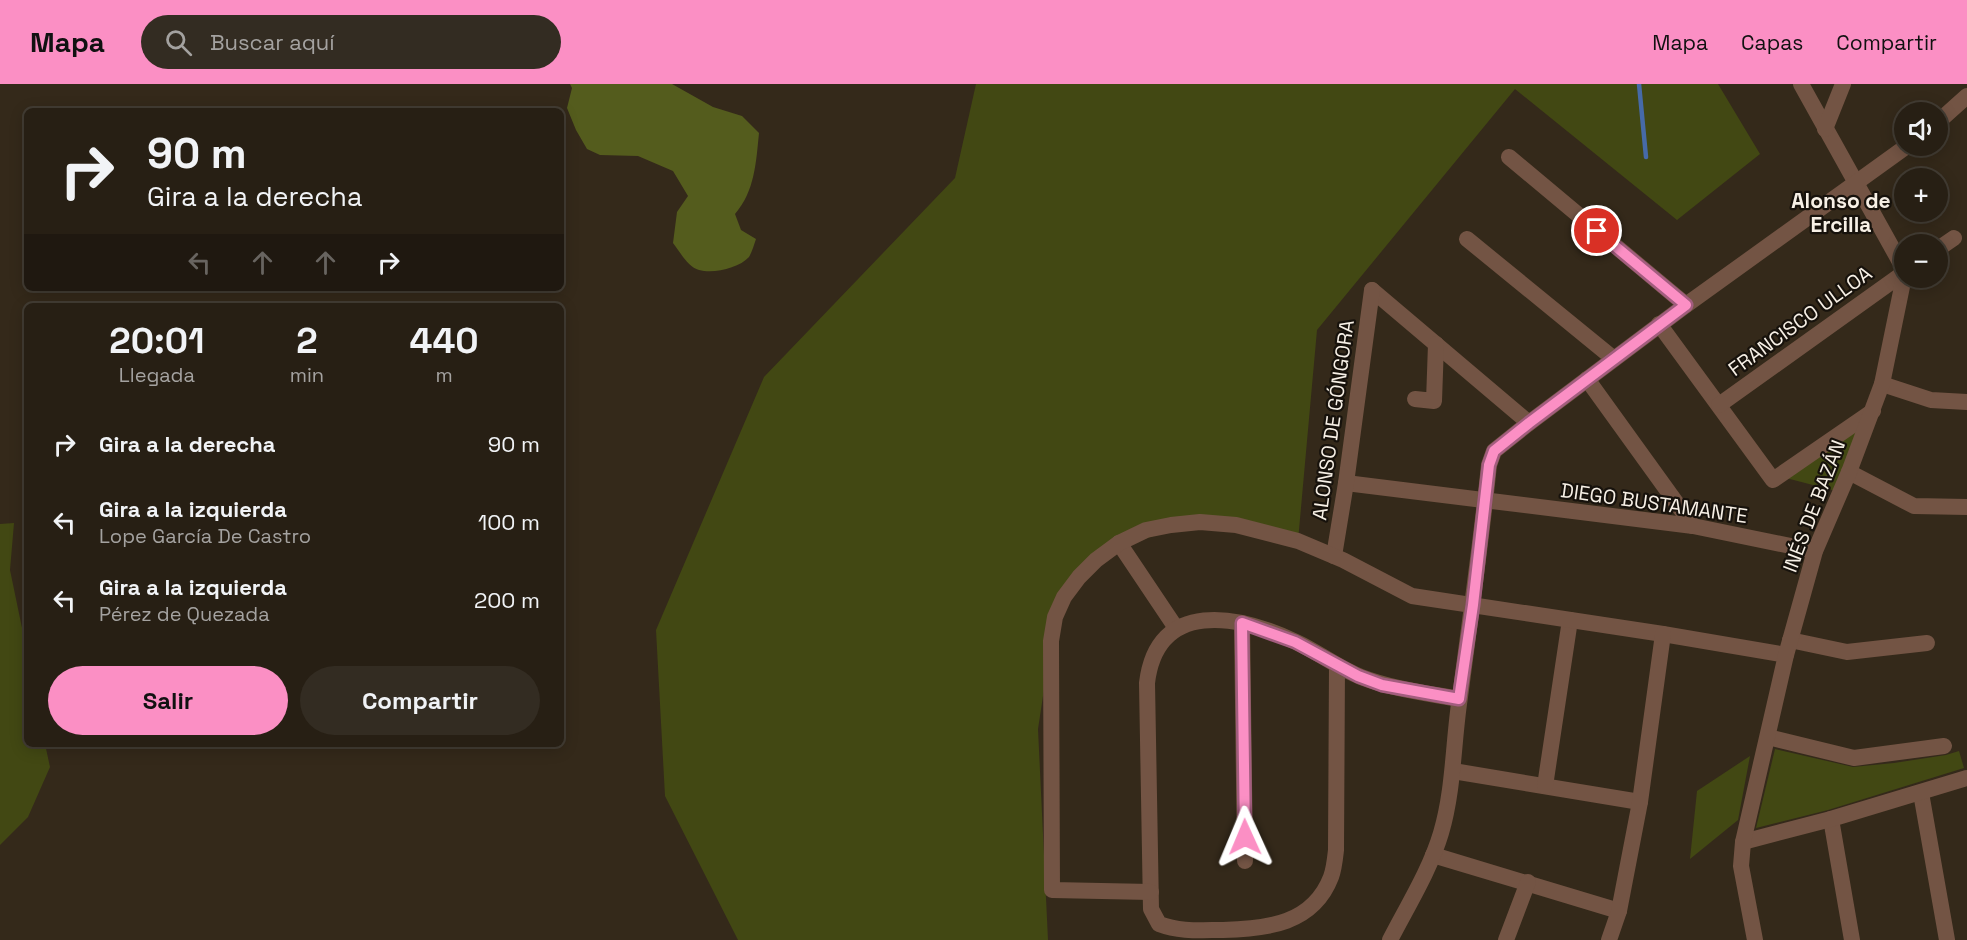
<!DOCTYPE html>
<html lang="es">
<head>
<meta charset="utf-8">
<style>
  body { margin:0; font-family:"Space Grotesk",sans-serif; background:#332c22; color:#f1f3f6; height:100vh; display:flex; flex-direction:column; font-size:22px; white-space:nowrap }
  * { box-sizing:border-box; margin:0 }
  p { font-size:20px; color:#a4a2a0 }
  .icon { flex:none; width:33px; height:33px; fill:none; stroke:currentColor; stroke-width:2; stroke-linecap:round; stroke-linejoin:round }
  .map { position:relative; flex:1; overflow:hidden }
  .drawer { position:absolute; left:24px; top:219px; width:540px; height:444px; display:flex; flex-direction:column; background:#271f14; border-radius:9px; box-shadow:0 3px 15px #0003,0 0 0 2px #433d34 }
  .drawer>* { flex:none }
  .guide { position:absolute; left:24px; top:24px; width:540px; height:183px; border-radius:9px; box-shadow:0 3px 15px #0003,0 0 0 2px #433d34; background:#271f14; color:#f1f3f6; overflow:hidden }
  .fabs { position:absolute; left:1894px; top:18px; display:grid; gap:12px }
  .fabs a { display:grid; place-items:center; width:54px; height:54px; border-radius:50%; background:#271f14; box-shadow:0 3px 15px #0003,0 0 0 2px #433d34; font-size:30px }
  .pin { position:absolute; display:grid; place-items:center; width:51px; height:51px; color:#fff; margin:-26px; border:3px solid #fff; border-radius:50%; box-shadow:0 2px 6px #0007 }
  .me { position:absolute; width:66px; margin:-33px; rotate:359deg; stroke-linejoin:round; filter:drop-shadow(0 0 4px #0008) }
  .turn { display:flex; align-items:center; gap:21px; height:126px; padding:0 24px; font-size:27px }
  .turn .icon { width:78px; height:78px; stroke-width:2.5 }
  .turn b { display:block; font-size:42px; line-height:51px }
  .lanes { display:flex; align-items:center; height:57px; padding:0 24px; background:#0003; justify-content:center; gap:30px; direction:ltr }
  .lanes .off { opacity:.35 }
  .eta { display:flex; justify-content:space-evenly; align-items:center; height:102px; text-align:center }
  .eta b { font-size:36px; font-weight:700; line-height:42px }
  .cta { display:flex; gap:12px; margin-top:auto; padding:12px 24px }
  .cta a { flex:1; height:69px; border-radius:36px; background:#fb8fc4; color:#111; font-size:24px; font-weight:700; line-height:69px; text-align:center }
  .cta a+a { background:#332c22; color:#f1f3f6 }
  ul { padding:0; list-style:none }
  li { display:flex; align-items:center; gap:18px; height:78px; padding:0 24px }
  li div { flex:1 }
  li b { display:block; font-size:22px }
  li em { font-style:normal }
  header { display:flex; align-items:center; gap:36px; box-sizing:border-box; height:84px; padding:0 30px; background:#fb8fc4; color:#111 }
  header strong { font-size:28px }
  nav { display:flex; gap:33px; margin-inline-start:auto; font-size:21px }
  .search { width:420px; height:54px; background:#332c22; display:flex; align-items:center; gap:15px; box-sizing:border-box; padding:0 21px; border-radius:33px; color:#a4a2a0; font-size:22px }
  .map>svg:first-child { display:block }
  .green { fill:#424813 }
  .forest { fill:#545c1d }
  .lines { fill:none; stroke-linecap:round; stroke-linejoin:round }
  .stream { stroke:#466aa8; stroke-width:4.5 }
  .minor { stroke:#735444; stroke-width:16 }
  .route-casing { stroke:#a35d7f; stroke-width:15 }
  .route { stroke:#fb8fc4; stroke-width:10 }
  .labels { text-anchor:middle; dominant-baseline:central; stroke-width:4.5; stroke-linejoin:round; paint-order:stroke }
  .street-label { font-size:20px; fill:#f7f0e6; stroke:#17120c }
  .neighbourhood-label { font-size:21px; font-weight:bold; fill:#f7f0e6; stroke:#17120c }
</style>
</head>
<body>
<header>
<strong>Mapa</strong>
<div class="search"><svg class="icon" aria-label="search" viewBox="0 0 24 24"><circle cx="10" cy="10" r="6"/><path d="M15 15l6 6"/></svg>Buscar aquí</div>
<nav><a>Mapa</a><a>Capas</a><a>Compartir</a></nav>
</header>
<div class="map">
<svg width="1967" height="856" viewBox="0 0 1967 856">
  <rect width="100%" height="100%" fill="#34291a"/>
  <g class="green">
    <polygon points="976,0 1718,0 1760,70 1677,136 1515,5 1317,246 1298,457 1200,438 1111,465 1055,533 1038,645 1048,856 738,856 665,712 656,546 764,293 955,94"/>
    <polygon points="1861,341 1836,407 1786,394"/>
    <polygon points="14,439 10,486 27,568 27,660 45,660 50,683 28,733 0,761 0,440"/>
    <polygon points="1775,665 1853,683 1894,679 1946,671 1959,667 1964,684 1828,726 1756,744"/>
    <polygon points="1750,672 1738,736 1690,775 1697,707"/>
  </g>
  <path class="forest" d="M570,0h102l41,23 29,9 17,17c-3,29 -4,58 -24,81l6,16 15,9c-2,6 -4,13 -7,18 -10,11 -35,17 -50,13 -11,-3 -19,-18 -26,-27l4,-31 11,-16 -15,-25 -35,-15 -38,-1 -13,-6 -11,-19 -9,-22 5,-20z"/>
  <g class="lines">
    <polyline class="stream" points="1639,0 1646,73"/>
    <g class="minor">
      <polyline points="1801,0 1905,187"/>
      <polyline points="1938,38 1967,12"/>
      <polyline points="1825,45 1843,0"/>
      <polyline points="1509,73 1686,221"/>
      <polyline points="1467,155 1614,275"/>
      <polyline points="1938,165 1954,154"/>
      <polyline points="1372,206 1529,339"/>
      <polyline points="1659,240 1773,396 1873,327"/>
      <polyline points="1587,295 1693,442"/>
      <polyline points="1882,300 1931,316 1967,318"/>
      <polyline points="1415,315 1434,317 1436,260"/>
      <polyline points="1719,321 1905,188"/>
      <polyline points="1849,388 1914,422 1967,423"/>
      <polyline points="1346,399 1693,442 1815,467"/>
      <polyline points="1119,459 1176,544"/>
      <polyline points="1334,472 1346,399 1372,206"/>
      <polyline points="1242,539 1245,777"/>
      <polyline points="1790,556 1847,568 1927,559"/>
      <path d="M1337,581l-1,185c-1,9 -2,19 -5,27 -18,47 -64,52 -108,53 -22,0 -43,2 -64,-6l-8,-15 -4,-226c10,-85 92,-68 149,-41 22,10 42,26 65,35 31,12 65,16 98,22"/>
      <polyline points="1768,653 1854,674 1944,662"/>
      <polyline points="1453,687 1640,718"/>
      <polyline points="1545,702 1570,536"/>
      <polyline points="1921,709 1947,856"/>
      <polyline points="1831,735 1852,856"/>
      <polyline points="1743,758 1831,735 1967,694"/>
      <polyline points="1433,771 1619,827"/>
      <polyline points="1151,808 1052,806 1051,557 1055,533 1064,513 1079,493 1096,476 1119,459 1146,446 1171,441 1200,438 1236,441 1298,457 1343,476 1412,512 1663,550 1786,571"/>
      <path d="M1390,856c18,-35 40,-70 51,-107 13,-44 12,-91 19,-136 10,-77 21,-154 29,-232l5,-14 35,-28 157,-118 221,-159"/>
      <polyline points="1506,856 1528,798"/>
      <polyline points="1609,856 1619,827 1640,718 1663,550"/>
      <polyline points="1755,856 1741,782 1743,758 1786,571 1815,467 1849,388 1882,300 1905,188"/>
    </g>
  </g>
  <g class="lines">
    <g class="route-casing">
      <polyline id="route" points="1245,753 1242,539 1295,558 1358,592 1382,601 1459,615 1473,521 1489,381 1494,367 1529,339 1686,221 1597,147"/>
    </g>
    <use href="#route" class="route"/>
  </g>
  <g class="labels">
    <g class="street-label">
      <text transform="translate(1800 237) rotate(-36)">FRANCISCO ULLOA</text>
      <text transform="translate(1333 336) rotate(-82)">ALONSO DE GÓNGORA</text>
      <text transform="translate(1654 419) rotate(8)">DIEGO BUSTAMANTE</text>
      <text transform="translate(1814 422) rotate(-69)">INÉS DE BAZÁN</text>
    </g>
    <g class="neighbourhood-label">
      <text x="1841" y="116">Alonso de<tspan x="1841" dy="24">Ercilla</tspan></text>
    </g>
  </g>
</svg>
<div class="fabs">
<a><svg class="icon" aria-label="sound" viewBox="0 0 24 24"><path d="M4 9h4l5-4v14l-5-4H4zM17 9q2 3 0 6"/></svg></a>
<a>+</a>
<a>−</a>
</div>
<div class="pin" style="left:1597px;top:147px;background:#d93025"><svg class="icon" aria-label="arrive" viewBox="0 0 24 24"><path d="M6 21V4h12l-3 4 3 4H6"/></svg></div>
<svg class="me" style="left:1245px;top:753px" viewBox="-20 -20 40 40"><path d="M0-17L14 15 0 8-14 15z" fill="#fb8fc4" stroke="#fff" stroke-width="4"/></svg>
<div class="guide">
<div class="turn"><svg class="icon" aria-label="right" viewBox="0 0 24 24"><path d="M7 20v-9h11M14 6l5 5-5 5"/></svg><div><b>90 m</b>Gira a la derecha</div></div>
<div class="lanes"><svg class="icon off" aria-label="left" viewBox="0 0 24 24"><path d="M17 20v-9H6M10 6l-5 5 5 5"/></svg><svg class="icon off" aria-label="ahead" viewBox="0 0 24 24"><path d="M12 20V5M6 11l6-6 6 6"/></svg><svg class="icon off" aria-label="ahead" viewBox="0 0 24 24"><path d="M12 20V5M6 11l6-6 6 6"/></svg><svg class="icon" aria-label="right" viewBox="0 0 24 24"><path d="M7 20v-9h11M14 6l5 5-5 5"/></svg></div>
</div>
<section class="drawer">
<div class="eta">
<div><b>20:01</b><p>Llegada</p></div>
<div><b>2</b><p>min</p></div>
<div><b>440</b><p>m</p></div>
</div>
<ul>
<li><svg class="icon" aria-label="right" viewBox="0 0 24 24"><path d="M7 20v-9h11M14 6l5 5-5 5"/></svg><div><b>Gira a la derecha</b></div><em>90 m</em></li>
<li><svg class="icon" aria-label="left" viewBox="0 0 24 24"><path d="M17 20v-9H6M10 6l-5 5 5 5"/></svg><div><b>Gira a la izquierda</b><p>Lope García De Castro</p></div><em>100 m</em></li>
<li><svg class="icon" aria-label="left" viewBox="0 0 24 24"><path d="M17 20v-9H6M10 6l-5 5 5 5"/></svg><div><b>Gira a la izquierda</b><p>Pérez de Quezada</p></div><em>200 m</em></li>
</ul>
<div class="cta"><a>Salir</a><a>Compartir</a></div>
</section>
</div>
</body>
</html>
